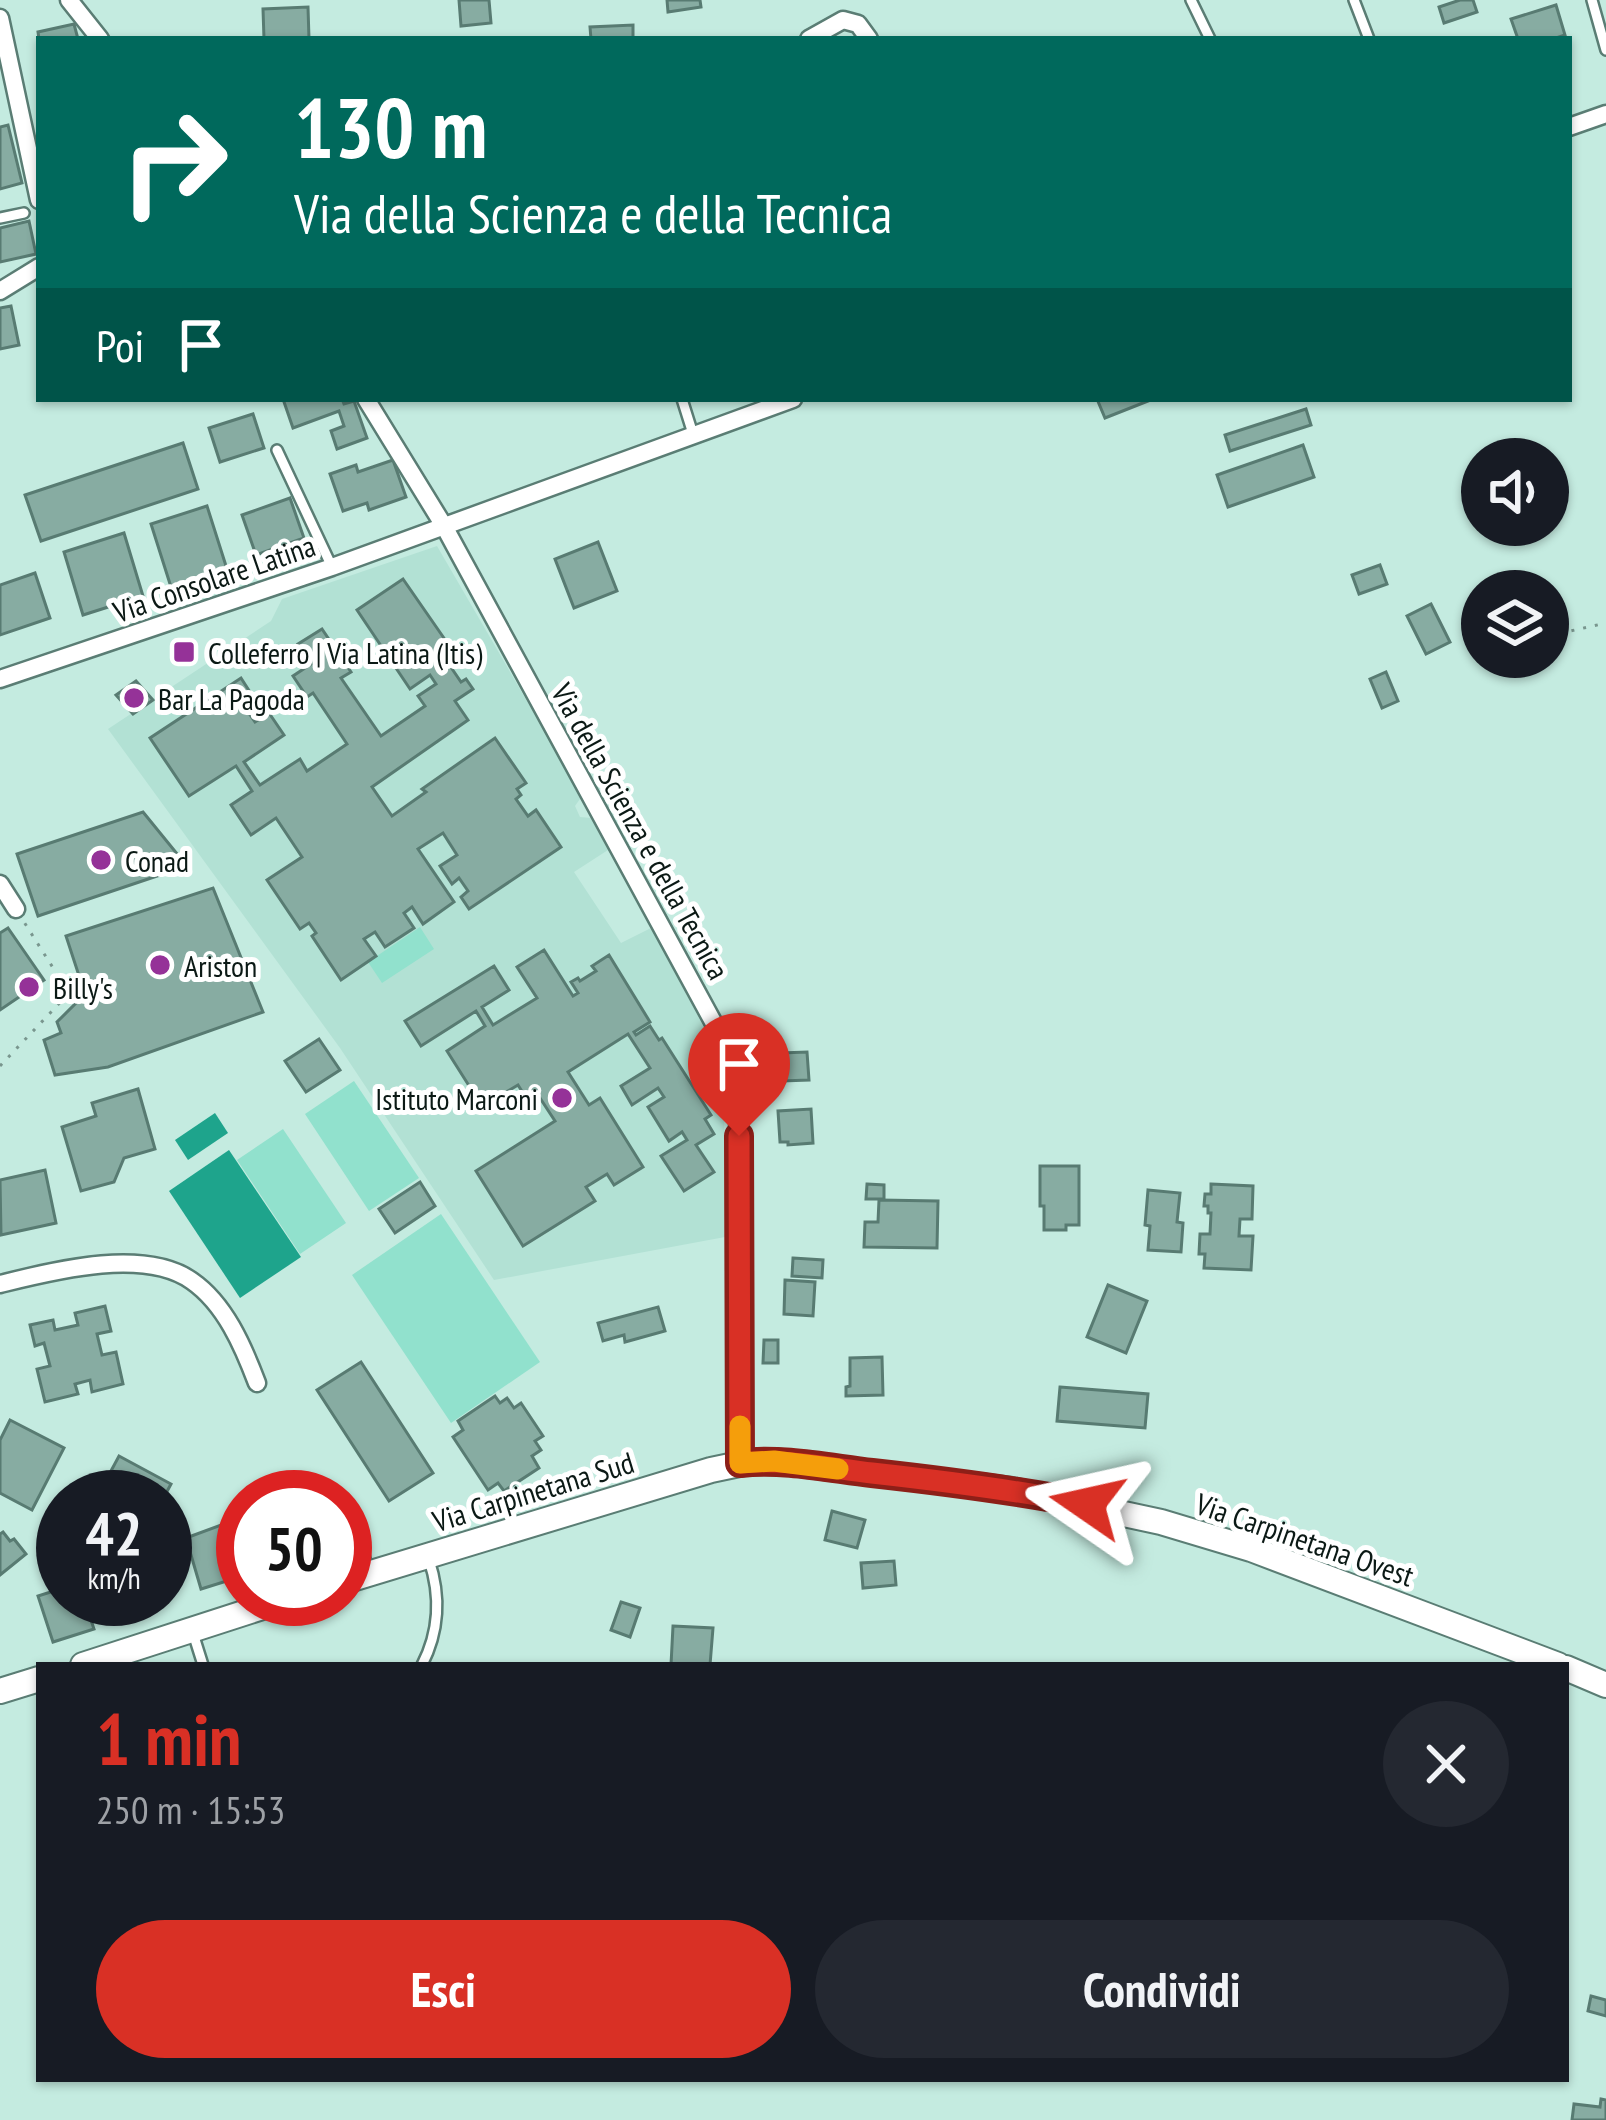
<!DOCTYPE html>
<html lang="it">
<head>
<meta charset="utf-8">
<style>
  body { margin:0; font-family:"PT Sans Narrow",sans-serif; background:#242831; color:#f1f3f6; height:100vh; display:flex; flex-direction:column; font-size:45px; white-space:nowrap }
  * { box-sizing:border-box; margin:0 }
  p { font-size:39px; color:#9ea1a6 }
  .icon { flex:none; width:66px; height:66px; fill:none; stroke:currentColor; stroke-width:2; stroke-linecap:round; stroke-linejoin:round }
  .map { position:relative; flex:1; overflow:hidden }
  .sheet { position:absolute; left:36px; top:1662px; width:1533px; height:420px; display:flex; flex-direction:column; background:#171b24; border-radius:0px; box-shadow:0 3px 9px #0004 }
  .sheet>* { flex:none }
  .hud { position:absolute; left:36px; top:36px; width:1536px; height:366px; border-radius:0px; box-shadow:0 3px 9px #0004; background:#00695c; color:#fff; overflow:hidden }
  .buttons { position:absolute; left:1461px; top:438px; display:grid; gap:24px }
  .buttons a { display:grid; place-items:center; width:108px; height:108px; border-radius:50%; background:#171b24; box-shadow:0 3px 9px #0004; font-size:60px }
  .speed { position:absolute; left:36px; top:1470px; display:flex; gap:24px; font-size:60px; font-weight:700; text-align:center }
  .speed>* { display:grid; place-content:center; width:156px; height:156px; border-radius:50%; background:#171b24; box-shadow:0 3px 9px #0004; line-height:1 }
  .speed small { font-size:30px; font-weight:400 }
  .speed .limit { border:18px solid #d22; background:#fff; color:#111 }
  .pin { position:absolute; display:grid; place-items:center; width:102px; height:102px; color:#fff; margin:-123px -51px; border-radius:50% 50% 50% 0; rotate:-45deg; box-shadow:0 0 12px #0007 }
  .pin .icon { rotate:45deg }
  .me { position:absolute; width:132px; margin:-66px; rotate:281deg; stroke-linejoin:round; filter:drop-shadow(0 0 9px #0008) }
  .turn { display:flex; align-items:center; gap:42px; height:252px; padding:0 60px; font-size:54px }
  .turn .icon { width:156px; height:156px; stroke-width:2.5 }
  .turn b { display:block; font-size:84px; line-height:102px }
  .then { display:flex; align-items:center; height:114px; padding:0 60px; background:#0003; gap:24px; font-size:45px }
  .round { display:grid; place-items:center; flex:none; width:126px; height:126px; border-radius:63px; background:#242831 }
  .overview { display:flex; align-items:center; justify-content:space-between; height:204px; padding:0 60px }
  h1 { font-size:72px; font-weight:700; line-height:90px; color:#d93025 }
  .action { display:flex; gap:24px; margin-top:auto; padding:24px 60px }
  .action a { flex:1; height:138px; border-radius:72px; background:#d93025; color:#fff; font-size:48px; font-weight:700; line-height:138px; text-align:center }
  .action a+a { background:#242831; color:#f1f3f6 }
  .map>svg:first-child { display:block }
  .built { fill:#b2e1d4 }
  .green { fill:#91e1cd }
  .water { fill:#1ea48c }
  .building { fill:#87aca2; stroke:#587b72; stroke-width:3 }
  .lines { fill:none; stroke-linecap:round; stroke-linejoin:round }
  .lane-casing { stroke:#5a7d74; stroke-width:14 }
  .street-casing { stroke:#5a7d74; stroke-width:21 }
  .secondary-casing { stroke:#5a7d74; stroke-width:28 }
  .path { stroke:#79968e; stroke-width:3; stroke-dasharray:3 9; stroke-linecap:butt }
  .lane { stroke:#fff; stroke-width:9 }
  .street { stroke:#fff; stroke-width:16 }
  .secondary { stroke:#fff; stroke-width:24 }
  .route-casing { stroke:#8d1f18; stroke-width:30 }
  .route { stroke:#d93025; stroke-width:21 }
  .slow { stroke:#f59e0b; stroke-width:21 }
  .poi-dot { fill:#953298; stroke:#fff; stroke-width:4.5 }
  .labels { text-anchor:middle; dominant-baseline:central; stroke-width:10; stroke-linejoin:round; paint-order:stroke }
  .street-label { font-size:30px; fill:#0b1915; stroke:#fff }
  .poi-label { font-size:30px; fill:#0b1915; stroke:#fff; text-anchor:start }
</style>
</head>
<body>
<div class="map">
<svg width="1606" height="2120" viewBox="0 0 1606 2120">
  <rect width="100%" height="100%" fill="#c4ebe0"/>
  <polygon class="built" points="437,546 582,796 575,806 580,817 591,818 608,850 574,872 621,943 651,928 724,1065 725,1237 494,1280 340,1048 108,729 271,621 282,599"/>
  <g class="green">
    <polygon points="420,927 434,949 382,983 368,962"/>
    <polygon points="354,1081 419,1178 369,1211 305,1114"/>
    <polygon points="283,1129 346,1223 300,1254 237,1160"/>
    <polygon points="441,1214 540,1362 451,1423 352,1275"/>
  </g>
  <g class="water">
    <polygon points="215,1113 228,1133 188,1160 175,1140"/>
    <polygon points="229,1150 301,1257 240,1298 169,1191"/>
  </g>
  <g class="building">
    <polygon points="459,0 489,0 491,23 461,26"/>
    <polygon points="667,0 700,0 701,7 668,12"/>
    <polygon points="1460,0 1473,0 1477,12 1444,23 1439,7"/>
    <polygon points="1556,5 1565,35 1553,39 1518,39 1511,19"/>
    <polygon points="308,7 309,39 264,39 263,9"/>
    <polygon points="74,24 78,39 39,39 38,32"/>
    <polygon points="633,25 633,39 591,39 590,27"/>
    <polygon points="8,125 22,183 0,189 0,127"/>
    <polygon points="29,221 36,254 0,262 0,228"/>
    <polygon points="11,306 19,345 0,349 0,308"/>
    <polygon points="283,399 342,399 344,404 354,401 367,438 337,449 331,431 344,426 339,411 293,428"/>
    <polygon points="1097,399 1153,399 1105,418"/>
    <polygon points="1306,409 1311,425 1230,451 1225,435"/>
    <polygon points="253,414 264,448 220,462 209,428"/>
    <polygon points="183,443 198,489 41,541 25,495"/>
    <polygon points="1303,445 1314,477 1228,507 1217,475"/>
    <polygon points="393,460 406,497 369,510 367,503 343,511 330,474 356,465 358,472"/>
    <polygon points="290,498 304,538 256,555 242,515"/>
    <polygon points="207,506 227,569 171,587 151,524"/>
    <polygon points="124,533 143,596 83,615 64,552"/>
    <polygon points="598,542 617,591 574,608 555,559"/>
    <polygon points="1380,565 1387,584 1359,594 1352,575"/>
    <polygon points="35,573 50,618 0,635 0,585"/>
    <polygon points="403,579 455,654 446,660 461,682 466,679 473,689 455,701 468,720 372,787 392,816 426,792 422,789 495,738 526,783 517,789 521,795 516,799 528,816 536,810 561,847 469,909 461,897 468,891 459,878 452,884 440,866 457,855 443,833 418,849 454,902 423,924 412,907 404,913 414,928 385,947 375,932 364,939 376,956 341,980 312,936 316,933 309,923 300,929 267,880 302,857 276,818 251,835 231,805 252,791 236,766 189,796 150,738 241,678 250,692 239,699 255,722 269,713 284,735 244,762 260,785 300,759 307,771 347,744 313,693 307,697 293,676 311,664 298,644 322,629 351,672 341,678 381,736 425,706 418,696 436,684 430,675 410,689 357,610"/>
    <polygon points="1431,604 1450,642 1426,654 1407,616"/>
    <polygon points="1386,672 1398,701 1382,708 1370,679"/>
    <polygon points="136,681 153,700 133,714 116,695"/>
    <polygon points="143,812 187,866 38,916 17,854"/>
    <polygon points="213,888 263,1012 108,1067 55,1075 44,1040 61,1033 57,1022 85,994 66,936"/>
    <polygon points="8,928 44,980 0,1010 0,933"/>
    <polygon points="544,950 573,996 578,993 571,982 578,978 580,981 596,971 592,966 609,955 650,1022 634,1032 636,1035 650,1026 659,1040 662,1038 711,1115 705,1119 714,1134 696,1145 714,1172 684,1191 661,1156 687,1140 682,1132 669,1141 648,1107 664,1097 658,1088 632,1105 621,1086 650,1068 628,1034 568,1072 589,1105 600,1098 643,1167 614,1185 607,1174 586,1187 595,1201 523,1246 476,1171 555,1121 538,1095 528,1101 518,1085 498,1097 500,1101 485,1111 447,1051 485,1026 476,1011 421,1046 405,1021 494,966 509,990 482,1007 493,1025 537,998 517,967"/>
    <polygon points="319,1039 340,1070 306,1092 285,1061"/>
    <polygon points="807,1052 809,1080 782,1081 781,1053"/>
    <polygon points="765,1060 772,1089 760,1091 754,1062"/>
    <polygon points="138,1089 155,1149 124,1158 114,1182 81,1191 62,1127 96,1116 92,1103"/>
    <polygon points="811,1109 813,1143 788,1145 788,1142 780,1142 778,1111"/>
    <polygon points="1040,1166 1079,1166 1079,1225 1066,1225 1066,1230 1044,1230 1044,1206 1040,1206"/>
    <polygon points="45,1170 56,1223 1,1235 0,1180"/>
    <polygon points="420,1182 435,1206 395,1233 379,1209"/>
    <polygon points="867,1184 884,1185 884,1199 866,1199"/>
    <polygon points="1211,1184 1253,1186 1252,1219 1240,1219 1239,1236 1253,1236 1251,1270 1204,1268 1205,1254 1199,1254 1200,1234 1210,1234 1211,1213 1208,1213 1208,1206 1204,1206 1205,1194 1211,1194"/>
    <polygon points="1148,1190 1180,1193 1177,1222 1183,1223 1181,1252 1148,1250 1150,1226 1145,1225"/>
    <polygon points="879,1200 938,1201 937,1248 864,1247 865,1222 878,1222"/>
    <polygon points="793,1258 823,1260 822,1278 792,1276"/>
    <polygon points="785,1280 815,1282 813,1316 784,1314"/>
    <polygon points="1108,1285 1147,1301 1126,1353 1087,1337"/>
    <polygon points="105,1306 111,1331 97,1334 102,1355 116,1352 123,1384 92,1392 90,1380 75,1384 78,1394 45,1402 37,1369 50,1366 44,1343 35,1346 30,1325 53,1320 55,1330 78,1325 75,1313"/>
    <polygon points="658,1307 665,1331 625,1342 624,1335 603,1341 598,1323"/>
    <polygon points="764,1340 778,1340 778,1363 763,1363"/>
    <polygon points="882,1357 883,1395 846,1396 846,1387 850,1386 850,1358"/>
    <polygon points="361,1362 433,1473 389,1501 317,1390"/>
    <polygon points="1060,1387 1148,1394 1145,1428 1057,1421"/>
    <polygon points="495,1396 500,1403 507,1398 514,1408 521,1403 543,1436 535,1441 541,1450 532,1456 539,1468 504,1491 498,1483 488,1490 453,1437 463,1430 458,1421"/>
    <polygon points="10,1420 64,1448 32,1510 0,1493 0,1440"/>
    <polygon points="119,1456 171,1484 164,1497 97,1497"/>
    <polygon points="832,1511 865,1520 857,1548 825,1540"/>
    <polygon points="232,1521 239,1544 228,1547 230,1552 243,1548 243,1576 201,1589 186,1538"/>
    <polygon points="3,1532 10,1541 14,1539 26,1554 0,1575 0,1534"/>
    <polygon points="894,1561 896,1585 863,1588 861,1563"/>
    <polygon points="63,1588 63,1599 84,1599 94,1629 53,1642 38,1596"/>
    <polygon points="84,1599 134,1599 137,1607 92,1622"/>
    <polygon points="621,1602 640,1608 630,1637 611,1630"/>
    <polygon points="673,1626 713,1628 710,1665 671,1665"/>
    <polygon points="1591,1996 1606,2000 1606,2016 1588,2011"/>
    <polygon points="1601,2099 1606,2100 1606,2120 1572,2120 1574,2104 1600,2107"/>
  </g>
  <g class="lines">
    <g class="lane-casing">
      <g id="lane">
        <polyline points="1191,0 1210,39"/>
        <polyline points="1354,0 1369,39"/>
        <polyline points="1592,0 1606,50"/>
        <polyline points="0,218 24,213"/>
        <polyline points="682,399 693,434"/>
        <polyline points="277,450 332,567"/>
        <polyline points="354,1519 369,1573"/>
        <polyline points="192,1630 203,1665"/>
        <path d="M422,1665c18,-35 19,-69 7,-105"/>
      </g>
    </g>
    <g class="street-casing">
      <g id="street">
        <polyline points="69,0 100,39"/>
        <polyline points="0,18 39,200"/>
        <polyline points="809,39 843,20 858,24 869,39"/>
        <polyline points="1569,127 1606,114"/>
        <polyline points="0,291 39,267"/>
        <polyline points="366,399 444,526 730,1053 738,1086 740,1463"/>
        <polyline points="0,679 332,567 793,399"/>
        <polyline points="0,884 16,909"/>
        <path d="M0,1284c53,-13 144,-37 192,-3 33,23 51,65 65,102"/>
      </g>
    </g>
    <g class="secondary-casing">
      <g id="secondary">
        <polyline points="345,1581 711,1470 749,1462 774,1461 1012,1490 1161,1522 1251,1549 1558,1665"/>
        <polyline points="83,1665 287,1599"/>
        <polyline points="1566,1668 1606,1685"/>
        <polyline points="0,1691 39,1679"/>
      </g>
    </g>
    <g class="path">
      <polyline points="1548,636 1606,623"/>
      <polyline points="0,1066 69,993 24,922"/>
    </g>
    <use href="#lane" class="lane"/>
    <use href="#street" class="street"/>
    <use href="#secondary" class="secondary"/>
  </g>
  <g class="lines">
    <g class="route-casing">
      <path id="route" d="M739,1136l1,327c43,-5 89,5 132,10 72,8 143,17 215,31"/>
    </g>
    <use href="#route" class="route"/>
    <polyline class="slow" points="740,1426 740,1463 774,1461 838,1469"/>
  </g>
  <g class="poi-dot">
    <rect x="172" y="640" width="24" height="24" rx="6"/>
    <circle cx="134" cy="698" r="12"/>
    <circle cx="101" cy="860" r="12"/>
    <circle cx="160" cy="965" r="12"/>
    <circle cx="29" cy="987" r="12"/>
    <circle cx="562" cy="1098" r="12"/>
  </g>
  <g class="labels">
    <g class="street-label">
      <text transform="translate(214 578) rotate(-19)">Via Consolare Latina</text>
      <text transform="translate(641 831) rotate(61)">Via della Scienza e della Tecnica</text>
      <text transform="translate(533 1491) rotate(-17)">Via Carpinetana Sud</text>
      <text transform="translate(1305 1539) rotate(19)">Via Carpinetana Ovest</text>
    </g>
    <g class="poi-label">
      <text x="208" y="652">Colleferro | Via Latina (Itis)</text>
      <text x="158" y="698">Bar La Pagoda</text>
      <text x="125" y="860">Conad</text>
      <text x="184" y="965">Ariston</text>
      <text x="53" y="987">Billy's</text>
      <text x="538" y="1098" text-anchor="end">Istituto Marconi</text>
    </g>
  </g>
</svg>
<div class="buttons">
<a><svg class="icon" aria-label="sound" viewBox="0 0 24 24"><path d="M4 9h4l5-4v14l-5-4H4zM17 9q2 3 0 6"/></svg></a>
<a><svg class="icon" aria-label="layers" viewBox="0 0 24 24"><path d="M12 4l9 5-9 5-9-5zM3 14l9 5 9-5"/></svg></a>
</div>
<div class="speed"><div>42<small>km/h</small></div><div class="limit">50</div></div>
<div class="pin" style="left:739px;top:1136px;background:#d93025"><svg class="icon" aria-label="arrive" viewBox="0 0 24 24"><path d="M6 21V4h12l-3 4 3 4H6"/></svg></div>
<svg class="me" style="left:1087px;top:1504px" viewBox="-20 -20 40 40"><path d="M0-17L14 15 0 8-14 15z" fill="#d93025" stroke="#fff" stroke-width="4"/></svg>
<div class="hud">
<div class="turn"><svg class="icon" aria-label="right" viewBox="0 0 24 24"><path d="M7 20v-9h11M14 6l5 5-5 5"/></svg><div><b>130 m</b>Via della Scienza e della Tecnica</div></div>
<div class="then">Poi<svg class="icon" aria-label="arrive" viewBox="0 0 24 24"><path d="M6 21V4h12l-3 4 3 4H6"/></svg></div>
</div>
<section class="sheet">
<div class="overview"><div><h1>1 min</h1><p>250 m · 15:53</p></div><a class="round"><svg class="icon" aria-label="close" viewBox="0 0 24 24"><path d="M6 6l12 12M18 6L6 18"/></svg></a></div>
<div class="action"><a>Esci</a><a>Condividi</a></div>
</section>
</div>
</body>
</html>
